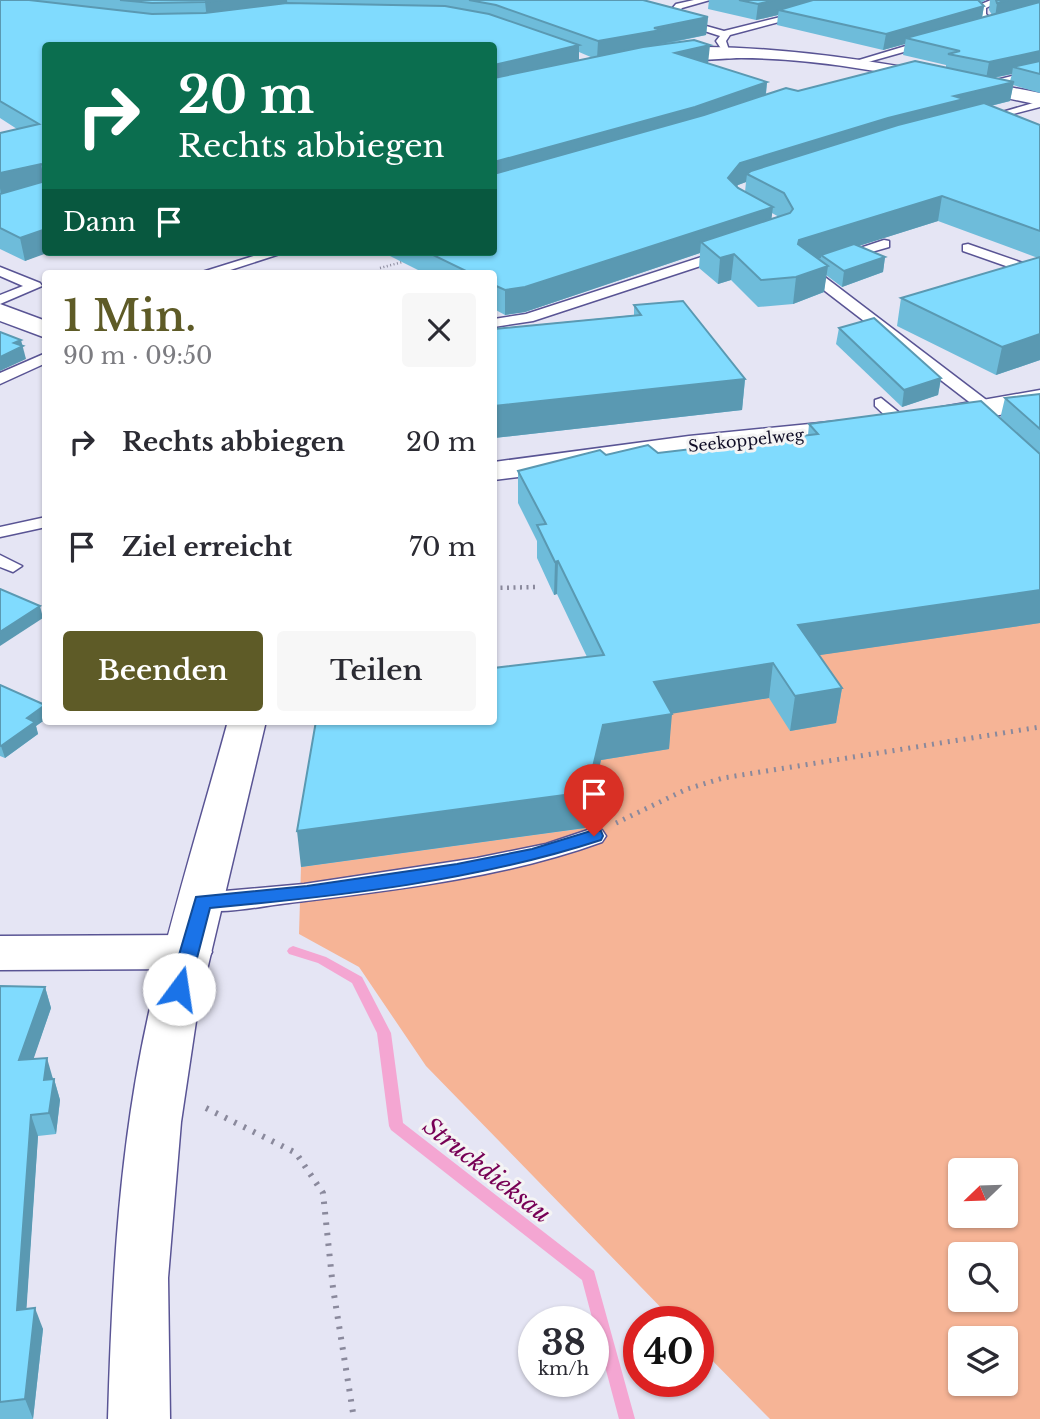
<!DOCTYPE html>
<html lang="de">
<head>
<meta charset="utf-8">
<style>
  body { margin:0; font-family:"Libre Baskerville",serif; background:#f7f7f7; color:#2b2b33; height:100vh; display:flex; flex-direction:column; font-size:26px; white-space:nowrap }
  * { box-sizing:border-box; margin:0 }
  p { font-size:23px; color:#7c7c81 }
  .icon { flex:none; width:38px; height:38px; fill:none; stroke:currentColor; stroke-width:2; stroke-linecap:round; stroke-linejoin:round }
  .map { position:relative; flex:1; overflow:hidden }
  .drawer { position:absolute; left:42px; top:270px; width:455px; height:455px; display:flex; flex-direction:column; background:#fff; border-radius:7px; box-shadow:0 2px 5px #0004 }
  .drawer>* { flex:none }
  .hud { position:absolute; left:42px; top:42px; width:455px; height:214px; border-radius:7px; box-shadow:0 2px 5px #0004; background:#0b6e4f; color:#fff; overflow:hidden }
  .needle { width:46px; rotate:247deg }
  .tools { position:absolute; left:948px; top:1158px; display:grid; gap:14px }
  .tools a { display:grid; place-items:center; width:70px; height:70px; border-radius:7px; background:#fff; box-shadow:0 2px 5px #0004; font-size:35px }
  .speed { position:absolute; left:518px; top:1306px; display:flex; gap:14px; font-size:35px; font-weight:700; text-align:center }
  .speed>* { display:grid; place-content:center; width:91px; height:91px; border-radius:50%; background:#fff; box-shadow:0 2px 5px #0004; line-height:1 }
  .speed small { font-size:18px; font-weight:400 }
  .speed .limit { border:10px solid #d22; background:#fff; color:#111 }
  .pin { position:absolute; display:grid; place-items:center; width:60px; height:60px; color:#fff; margin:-72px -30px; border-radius:50% 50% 50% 0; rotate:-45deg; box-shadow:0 0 7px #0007 }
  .pin .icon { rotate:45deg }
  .me { position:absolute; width:77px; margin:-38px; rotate:14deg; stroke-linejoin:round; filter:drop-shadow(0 0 5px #0008) }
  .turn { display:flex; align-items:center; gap:24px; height:147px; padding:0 21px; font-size:32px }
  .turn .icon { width:91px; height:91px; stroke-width:2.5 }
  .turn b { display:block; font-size:49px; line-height:60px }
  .then { display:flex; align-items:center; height:66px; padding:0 21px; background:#0003; gap:14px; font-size:26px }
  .round { display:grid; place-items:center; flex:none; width:74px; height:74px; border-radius:7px; background:#f7f7f7 }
  .overview { display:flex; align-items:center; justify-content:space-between; height:119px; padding:0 21px }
  h1 { font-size:42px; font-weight:600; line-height:52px; color:#5e5b27 }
  .primary-button { display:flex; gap:14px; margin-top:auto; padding:14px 21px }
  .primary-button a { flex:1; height:80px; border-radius:7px; background:#5e5b27; color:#fff; font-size:28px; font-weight:600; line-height:80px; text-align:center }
  .primary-button a+a { background:#f7f7f7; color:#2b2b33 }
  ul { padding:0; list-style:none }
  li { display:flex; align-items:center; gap:21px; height:105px; padding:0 21px }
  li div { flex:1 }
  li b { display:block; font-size:26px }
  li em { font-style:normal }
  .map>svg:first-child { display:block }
  .green { fill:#f6b496; fill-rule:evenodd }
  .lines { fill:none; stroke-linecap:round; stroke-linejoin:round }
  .stream { fill:#f4a6d2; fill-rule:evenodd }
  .lane-casing { stroke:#595494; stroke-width:3 }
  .street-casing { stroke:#595494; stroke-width:3 }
  .secondary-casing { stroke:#595494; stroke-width:3 }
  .path-far3 { stroke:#8a899c; stroke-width:2.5; stroke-dasharray:1 2.5; stroke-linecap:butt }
  .path-far2 { stroke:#8a899c; stroke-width:4.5; stroke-dasharray:2 4.5; stroke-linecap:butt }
  .path-far1 { stroke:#8a899c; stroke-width:5; stroke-dasharray:2 6; stroke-linecap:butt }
  .path { stroke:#8a899c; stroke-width:6; stroke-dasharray:2.5 8; stroke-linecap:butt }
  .lane { fill:#fff; fill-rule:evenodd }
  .street { fill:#fff; fill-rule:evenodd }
  .secondary { fill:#fff; fill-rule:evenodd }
  .wall { fill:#6ebcda; fill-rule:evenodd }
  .shaded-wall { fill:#5a99b2 }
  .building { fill:#80dbfe; stroke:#5a99b2; stroke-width:2 }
  .route { fill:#1a73e8; stroke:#114b97; stroke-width:2 }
  .labels { text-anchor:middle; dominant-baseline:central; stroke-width:6; stroke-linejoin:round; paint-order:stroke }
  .far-street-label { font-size:16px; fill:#100d26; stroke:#f4f4f4 }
  .near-water-label { font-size:24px; font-style:italic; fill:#705; stroke:#f4f4f4 }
</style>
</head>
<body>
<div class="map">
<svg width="1040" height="1419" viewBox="0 0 1040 1419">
  <rect width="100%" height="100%" fill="#e5e5f4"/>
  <path class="green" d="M1040,621v798h-270l-72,-73v-25h-24l-248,-255 -67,-99 -60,-33 2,-67 284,-39 1,-138zM961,1171h45v45h-45zM961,1255h45v45h-45zM961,1339h45v45h-45z"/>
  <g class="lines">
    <polygon class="stream" points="293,946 326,957 362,977 391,1033 403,1123 594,1271 635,1419 619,1419 582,1280 391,1130 389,1126 377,1033 352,983 318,963 289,954 287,951 289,948"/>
    <g class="lane-casing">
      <g id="lane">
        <polygon points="694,0 710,0 682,8 674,17 724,31 805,11 809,14 730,35 726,41 729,50 724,53 716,41 720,36 664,18 676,4"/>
        <polygon points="991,0 1002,0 986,8 986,14 996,24 992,27 978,15 979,5"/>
        <polygon points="929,39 932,44 854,66 849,63"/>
        <polygon points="1040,69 1040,75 977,89 972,86"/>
        <polygon points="1040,101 1040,107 983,122 978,119"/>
        <polygon points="884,240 889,241 889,247 840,261 833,257"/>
        <polygon points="968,244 1040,269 1040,278 963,251 963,245"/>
        <polygon points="726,249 732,253 731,256 533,321 494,327 494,319 526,314"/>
        <polygon points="266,252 286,252 221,273 199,273"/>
        <polygon points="799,265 809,265 993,405 993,411 981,411 799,271"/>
        <polygon points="0,267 40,283 42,286 0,304 0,295 23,286 0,276"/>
        <polygon points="46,353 46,363 0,384 0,373"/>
        <polygon points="881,398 907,419 907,425 895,425 875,406 875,400"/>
        <polygon points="46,517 46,527 0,537 0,527"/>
        <polygon points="0,555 22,566 13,572 0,567"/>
        <path d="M594,828l8,2 4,6 -4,6c-99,36 -208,48 -313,61 -29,3 -68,13 -96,5l-3,-6 3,-6 9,-3 102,-9 173,-26 69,-14z"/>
      </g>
    </g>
    <g class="street-casing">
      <g id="street">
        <path d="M705,47c114,1 223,24 335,46v12c-98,-20 -198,-47 -299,-47 -17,0 -86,7 -94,-2l9,-5z"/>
        <polygon points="1040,390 1040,408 937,426 927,423 922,417 927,411 937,408"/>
        <polygon points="860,419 870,422 875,428 870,434 494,480 494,462 689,436"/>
        <polygon points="189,935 205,940 212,952 205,964 189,969 0,970 0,936"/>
      </g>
    </g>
    <g class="secondary-casing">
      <g id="secondary">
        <polygon points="0,304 46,321 46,338 0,321"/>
        <path d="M228,721h38l-68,287 -17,114 -13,156 2,141h-62c4,-138 11,-276 42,-411 22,-96 52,-192 78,-287z"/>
      </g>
    </g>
    <polyline class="path-far3" points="380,268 406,261"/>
    <polyline class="path-far2" points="494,588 538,587"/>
    <polyline class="path-far1" points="616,823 687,789 723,778 1040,727"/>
    <polyline class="path" points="206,1108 296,1153 323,1193 333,1288 354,1419"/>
    <use href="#lane" class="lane"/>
    <use href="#street" class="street"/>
    <use href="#secondary" class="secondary"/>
  </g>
  <g class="wall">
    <path d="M0,0h643l65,17 -2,18 -45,10 47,19 59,18 -1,12 32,-3 148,-24v-2l-43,-10 2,-11 -22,6 -106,-25 1,-10 -22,5 -48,-11 1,-9h277l-5,3 3,3 -2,12 10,-3 -3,-5 1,-10h50v93l-27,-8 -3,16 -19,5 49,19v235l-44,15 -99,-49 4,-28 137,-40 -100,-37 -80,25 27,11 -2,15 -41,15 -16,-12 -2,17 -31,12 -35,3 -27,-27 -13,4 -19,-16 1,-15 -175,59 -20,3 -11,-6v-36h-70l-42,-21h112v-206h-448v206l-21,9 -25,-12v-116l17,-4 -17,-11zM579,52l14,6 -14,3zM1012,74l-2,7 -16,-3zM746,182l-1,10 -9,-5 2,-2zM772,213l7,4 -8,2z"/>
    <polygon points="634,305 745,379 742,410 494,438 494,329 634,315"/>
    <polygon points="839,328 941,378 938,395 902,407 836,344"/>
    <polygon points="1040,394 1040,623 819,655 842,688 836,723 790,731 769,698 671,713 669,749 601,760 585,828 301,867 587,657 557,594 554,595 537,558 537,541 518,503 518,471 606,455 658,453 808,435 809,424 1000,419 1005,398"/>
    <polygon points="0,685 46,707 46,719 36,726 38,734 5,758 0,756"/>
    <polygon points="0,986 45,987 51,1008 33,1059 54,1079 60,1100 56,1134 38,1136 26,1309 43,1329 33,1419 0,1419"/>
  </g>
  <g class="shaded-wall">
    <polygon points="223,0 287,0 288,9 207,19 205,2"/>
    <polygon points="775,0 813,0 779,10 778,15 756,20 758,4"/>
    <polygon points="1008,0 1040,0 1040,6 995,18 997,3"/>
    <polygon points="984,6 981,22 906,38 905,44 883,50 886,34"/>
    <polygon points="708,17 706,35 661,44 660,48 597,59 598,41"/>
    <polygon points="579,45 579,63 494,83 494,65"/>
    <polygon points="710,45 708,64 675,53"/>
    <polygon points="1040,51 1040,67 1013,67 1012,74 986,79 989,62"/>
    <polygon points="767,82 765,101 494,183 494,162"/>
    <polygon points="1014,82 1010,101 961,113 747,174 746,182 738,185 726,200 728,178 740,163 954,96"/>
    <polygon points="41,164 45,185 1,195 0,188 0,173"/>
    <polygon points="942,196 938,221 824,257 821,255 821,258 796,266 799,240"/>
    <polygon points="773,207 770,230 701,242 700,253 525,312 505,315 505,290"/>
    <polygon points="46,229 46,252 50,252 25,261 20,238"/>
    <polygon points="734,254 731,280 718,284 720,258"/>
    <polygon points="885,257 883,272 842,287 844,271"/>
    <polygon points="828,266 824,292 793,304 796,277"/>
    <polygon points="1040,334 1040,360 996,375 1002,347"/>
    <polygon points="21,340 26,359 0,371 0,357 14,343"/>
    <polygon points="941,378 938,395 902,407 904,390"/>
    <polygon points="745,379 742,410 494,438 494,406"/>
    <polygon points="558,561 557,594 554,595 555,562"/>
    <polygon points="1040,590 1040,623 793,659 798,625"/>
    <polygon points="40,606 43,618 0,646 0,632"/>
    <polygon points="773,663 769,698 652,717 654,682"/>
    <polygon points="842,688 836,723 790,731 795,696"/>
    <polygon points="45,705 46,719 36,726 38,734 5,758 1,746 27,718"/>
    <polygon points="672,714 669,749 601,760 585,828 301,867 297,831 603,725"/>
    <polygon points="45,987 51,1008 26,1081 19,1060"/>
    <polygon points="47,1058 53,1079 50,1101 44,1080"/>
    <polygon points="54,1079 60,1100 56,1134 49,1113"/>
    <polygon points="31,1115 38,1136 25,1331 17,1310"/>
    <polygon points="35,1308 43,1329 33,1419 25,1399"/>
  </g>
  <g class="building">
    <polygon points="0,0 29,0 152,14 205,13 287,3 445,6 489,14 579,45 494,65 494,46 46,46 46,229 20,238 0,228 0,194 42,182 45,167 41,164 0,173 0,133 39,124 0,101"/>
    <polygon points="120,0 223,0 205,2 152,3"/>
    <polygon points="469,0 643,0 708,17 654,28 661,30 598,41 496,5"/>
    <polygon points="739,0 775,0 758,4"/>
    <polygon points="813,0 978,0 984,6 886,34 779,10"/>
    <polygon points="996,0 1008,0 997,3"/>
    <polygon points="1040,2 1040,51 989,62 948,54 960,51 906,38"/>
    <polygon points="694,40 710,45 675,53 767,82 695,107 494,162 494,78 643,47"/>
    <polygon points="915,61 1014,82 954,96 964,99 888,118 740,163 728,178 738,188 773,207 525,287 505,290 494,285 494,273 470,273 427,252 494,252 494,173 494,174 704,115 786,88 798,91"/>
    <polygon points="1040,61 1040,74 1013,67"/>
    <polygon points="984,103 1040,125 1040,231 942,196 799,240 798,244 828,266 796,277 761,280 734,254 720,258 701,242 790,213 793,209 784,193 747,174 751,171 898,125"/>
    <polygon points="854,244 885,257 844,271 821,255"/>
    <polygon points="1040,257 1040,334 1002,347 901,298"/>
    <polygon points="683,301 745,379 494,406 494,329 641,315 634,305"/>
    <polygon points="874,318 941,378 904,390 839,328"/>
    <polygon points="0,332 21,340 14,343 23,346 0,357"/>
    <polygon points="1040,394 1040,429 1005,398"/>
    <polygon points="981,401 1040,454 1040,590 798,625 842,688 795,696 773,663 654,682 672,714 603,725 587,792 297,831 316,721 494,721 494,668 604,655 558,561 555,562 537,525 546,524 518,471 600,450 606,455 648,445 658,453 818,434 809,424"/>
    <polygon points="0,589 40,606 0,632"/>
    <polygon points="0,685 45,705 27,718 35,722 1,746 0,745"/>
    <polygon points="0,986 45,987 19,1060 47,1058 44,1080 54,1079 49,1113 31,1115 17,1310 35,1308 25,1399 0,1402"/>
  </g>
  <path class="route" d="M594,830l7,1 2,5 -2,4c-126,41 -260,56 -391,68l-21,81 -3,6h-14l-3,-6 27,-92 111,-11 150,-22 75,-15z"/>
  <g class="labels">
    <g class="far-street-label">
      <text transform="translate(746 440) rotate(-6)">Seekoppelweg</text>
    </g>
    <g class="near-water-label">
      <text transform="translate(487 1170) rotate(38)">Struckdieksau</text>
    </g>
  </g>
</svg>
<div class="tools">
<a><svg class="needle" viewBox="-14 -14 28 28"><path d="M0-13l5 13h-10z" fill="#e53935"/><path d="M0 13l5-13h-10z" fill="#7c7c81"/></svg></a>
<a><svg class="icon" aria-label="search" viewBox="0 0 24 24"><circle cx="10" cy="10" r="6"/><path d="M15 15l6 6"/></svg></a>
<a><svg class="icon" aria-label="layers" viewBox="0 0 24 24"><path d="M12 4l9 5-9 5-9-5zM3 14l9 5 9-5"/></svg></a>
</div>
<div class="speed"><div>38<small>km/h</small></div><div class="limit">40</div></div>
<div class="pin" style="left:594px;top:836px;background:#d93025"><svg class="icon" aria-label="arrive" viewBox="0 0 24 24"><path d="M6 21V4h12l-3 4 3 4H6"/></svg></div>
<svg class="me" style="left:179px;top:989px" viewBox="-20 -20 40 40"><circle r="19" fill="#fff"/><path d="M0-13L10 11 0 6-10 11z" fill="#1a73e8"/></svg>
<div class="hud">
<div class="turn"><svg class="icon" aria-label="right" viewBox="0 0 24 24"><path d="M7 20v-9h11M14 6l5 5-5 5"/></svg><div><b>20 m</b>Rechts abbiegen</div></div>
<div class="then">Dann<svg class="icon" aria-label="arrive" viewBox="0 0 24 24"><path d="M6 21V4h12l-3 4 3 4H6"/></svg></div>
</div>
<section class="drawer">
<div class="overview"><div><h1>1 Min.</h1><p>90 m · 09:50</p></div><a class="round"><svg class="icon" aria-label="close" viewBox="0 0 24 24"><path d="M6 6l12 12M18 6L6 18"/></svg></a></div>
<ul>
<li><svg class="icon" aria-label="right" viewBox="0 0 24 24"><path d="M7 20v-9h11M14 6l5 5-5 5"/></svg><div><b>Rechts abbiegen</b></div><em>20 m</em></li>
<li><svg class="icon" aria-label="arrive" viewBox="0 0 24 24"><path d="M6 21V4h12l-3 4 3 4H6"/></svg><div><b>Ziel erreicht</b></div><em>70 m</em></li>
</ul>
<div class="primary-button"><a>Beenden</a><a>Teilen</a></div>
</section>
</div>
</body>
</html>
